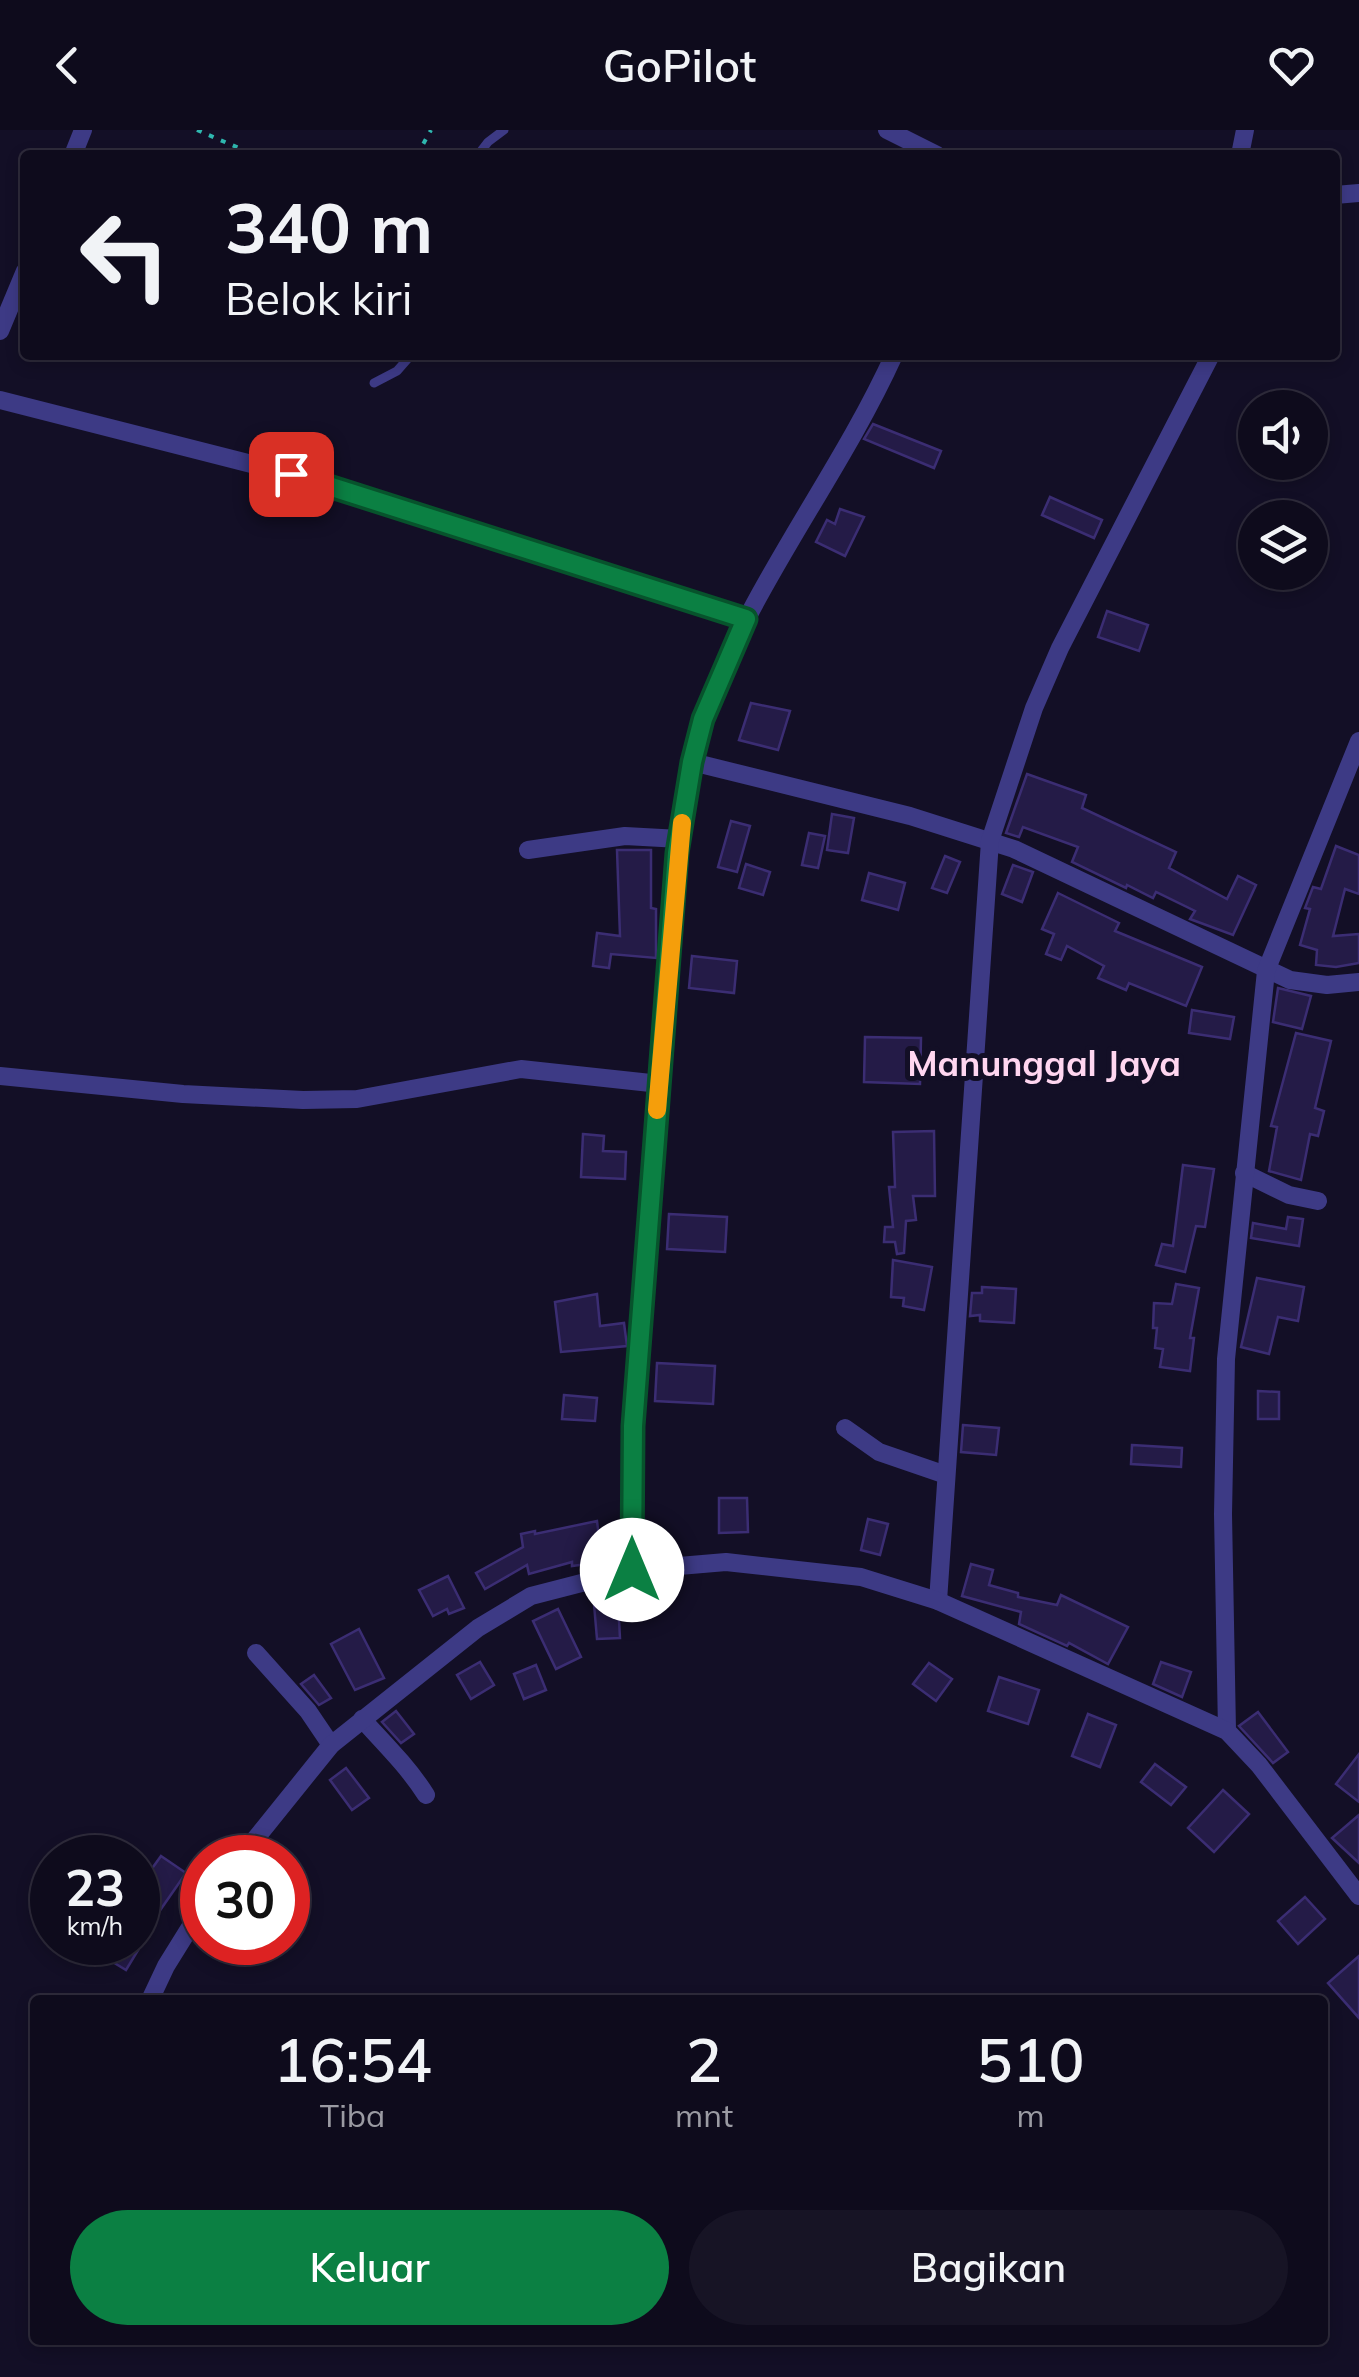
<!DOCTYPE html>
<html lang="id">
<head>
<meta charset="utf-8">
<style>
  body { margin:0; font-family:Mulish,sans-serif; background:#171425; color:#f1f3f6; height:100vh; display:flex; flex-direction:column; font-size:38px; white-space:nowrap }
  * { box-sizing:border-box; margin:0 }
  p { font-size:32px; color:#9b9ba3 }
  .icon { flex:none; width:55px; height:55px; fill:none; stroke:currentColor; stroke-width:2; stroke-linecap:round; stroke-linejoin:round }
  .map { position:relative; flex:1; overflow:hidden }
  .panel { position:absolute; left:30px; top:1865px; width:1298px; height:350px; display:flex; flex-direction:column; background:#0e0b1c; border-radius:10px; box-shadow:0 5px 15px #0003,0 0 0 2px #2e2b3b }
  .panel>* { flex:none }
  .guide { position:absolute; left:20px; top:20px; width:1320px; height:210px; border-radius:10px; box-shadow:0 5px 15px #0003,0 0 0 2px #2e2b3b; background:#0e0b1c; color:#f1f3f6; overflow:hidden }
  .buttons { position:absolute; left:1238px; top:260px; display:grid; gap:20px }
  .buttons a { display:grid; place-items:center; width:90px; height:90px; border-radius:50%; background:#0e0b1c; box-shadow:0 5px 15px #0003,0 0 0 2px #2e2b3b; font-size:50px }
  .speed { position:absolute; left:30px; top:1705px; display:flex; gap:20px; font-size:50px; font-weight:700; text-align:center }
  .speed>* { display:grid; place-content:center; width:130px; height:130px; border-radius:50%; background:#0e0b1c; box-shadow:0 5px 15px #0003,0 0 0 2px #2e2b3b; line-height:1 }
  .speed small { font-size:25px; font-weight:400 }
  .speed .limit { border:15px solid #d22; background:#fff; color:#111 }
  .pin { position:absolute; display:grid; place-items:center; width:85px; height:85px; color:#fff; margin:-42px; border-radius:20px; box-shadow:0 5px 15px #0006 }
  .me { position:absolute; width:110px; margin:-55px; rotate:0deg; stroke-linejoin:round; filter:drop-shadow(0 0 8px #0008) }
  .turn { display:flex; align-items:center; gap:35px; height:210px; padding:0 40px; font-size:45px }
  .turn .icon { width:130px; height:130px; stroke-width:2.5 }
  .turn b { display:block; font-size:70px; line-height:85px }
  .eta { display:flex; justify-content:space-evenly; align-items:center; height:170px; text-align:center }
  .eta b { font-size:60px; font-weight:600; line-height:70px }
  .action { display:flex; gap:20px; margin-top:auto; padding:20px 40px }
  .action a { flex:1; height:115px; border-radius:60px; background:#0b8043; color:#fff; font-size:40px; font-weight:600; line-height:115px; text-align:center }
  .action a+a { background:#171425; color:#f1f3f6 }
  header { display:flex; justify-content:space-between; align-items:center; height:130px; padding:0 40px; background:#0e0b1c; font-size:45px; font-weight:600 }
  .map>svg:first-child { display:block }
  .building { fill:#241b47; stroke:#3b2d73; stroke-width:2.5 }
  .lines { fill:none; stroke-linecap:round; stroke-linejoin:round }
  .path { stroke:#2fb8b0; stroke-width:4; stroke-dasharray:5 8; stroke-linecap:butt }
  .service { stroke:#3d3a85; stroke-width:9 }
  .minor { stroke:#3d3a85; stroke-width:18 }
  .route-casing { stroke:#07532c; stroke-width:25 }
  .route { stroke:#0b8043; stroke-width:18 }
  .slow { stroke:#f59e0b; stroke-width:18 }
  .labels { text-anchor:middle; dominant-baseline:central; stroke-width:10; stroke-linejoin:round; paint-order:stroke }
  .quarter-label { font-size:35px; font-weight:bold; fill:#ffd6f0; stroke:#130f26 }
</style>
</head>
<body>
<header><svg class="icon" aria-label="back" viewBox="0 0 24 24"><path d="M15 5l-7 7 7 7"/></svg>GoPilot<svg class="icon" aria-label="heart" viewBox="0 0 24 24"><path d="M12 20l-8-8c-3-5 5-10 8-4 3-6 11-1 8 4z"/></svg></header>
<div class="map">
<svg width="1359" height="2247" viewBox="0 0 1359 2247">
  <rect width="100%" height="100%" fill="#130f26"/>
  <g class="building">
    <polygon points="873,294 941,321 934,338 864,309"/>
    <polygon points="1050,367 1102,390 1094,408 1042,385"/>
    <polygon points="840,379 864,387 845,426 816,412 827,390 835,394"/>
    <polygon points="1107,481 1148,495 1139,521 1098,507"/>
    <polygon points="751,573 790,581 778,620 739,610"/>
    <polygon points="1027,644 1086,665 1082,678 1176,722 1169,738 1227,769 1238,746 1256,755 1233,805 1190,789 1195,781 1156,762 1153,768 1127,755 1126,758 1072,732 1078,717 1023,697 1019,707 1006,703"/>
    <polygon points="832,684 854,688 848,723 827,720"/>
    <polygon points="731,691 750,696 737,742 718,737"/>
    <polygon points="809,703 825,706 818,738 802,735"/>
    <polygon points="1336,716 1359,725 1359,764 1345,759 1333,806 1359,804 1359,833 1336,837 1316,835 1317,820 1300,815 1310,779 1305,778 1313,757 1321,759"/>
    <polygon points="617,720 651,720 651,778 656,779 656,828 611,824 609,838 593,836 597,803 620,806"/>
    <polygon points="945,726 960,732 947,763 932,758"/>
    <polygon points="746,734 770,742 763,765 739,758"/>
    <polygon points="1013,735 1033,742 1022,772 1002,764"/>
    <polygon points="869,743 905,753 898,780 862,770"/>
    <polygon points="1058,763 1119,793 1115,801 1202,837 1186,876 1129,853 1126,860 1098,848 1104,836 1067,816 1061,830 1046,824 1054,804 1042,799"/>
    <polygon points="692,826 737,831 734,863 689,858"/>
    <polygon points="1278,858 1311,866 1302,899 1273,892"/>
    <polygon points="1192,880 1234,887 1230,909 1189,903"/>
    <polygon points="1296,903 1331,911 1315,978 1324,981 1318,1006 1310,1004 1301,1050 1269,1041 1277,997 1271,996"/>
    <polygon points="865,907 921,908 920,954 864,952"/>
    <polygon points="934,1001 935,1066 913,1066 916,1090 906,1091 904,1123 897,1124 895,1112 884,1112 885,1097 893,1097 889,1057 895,1057 893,1002"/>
    <polygon points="583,1004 604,1006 603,1021 626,1022 625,1049 581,1047"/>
    <polygon points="1183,1035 1214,1039 1205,1097 1196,1096 1185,1142 1156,1135 1162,1114 1173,1116"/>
    <polygon points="669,1084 727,1087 725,1122 667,1119"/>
    <polygon points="1288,1087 1303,1089 1299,1116 1251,1108 1253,1093 1286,1099"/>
    <polygon points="893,1130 932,1137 924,1180 903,1176 904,1168 891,1167"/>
    <polygon points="1257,1148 1304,1157 1298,1191 1278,1187 1269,1224 1241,1217"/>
    <polygon points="1176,1154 1199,1158 1190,1208 1194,1208 1190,1241 1160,1237 1163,1219 1155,1218 1157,1198 1153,1198 1154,1173 1172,1174"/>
    <polygon points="982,1157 1016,1159 1014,1193 980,1191 980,1185 970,1186 972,1163 982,1163"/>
    <polygon points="597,1164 600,1196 624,1193 627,1216 561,1222 555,1172"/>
    <polygon points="657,1233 715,1236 713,1274 655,1271"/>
    <polygon points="1258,1261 1279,1262 1279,1289 1258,1289"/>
    <polygon points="564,1265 597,1268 595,1291 562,1289"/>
    <polygon points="963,1295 999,1298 996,1325 961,1322"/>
    <polygon points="1132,1315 1182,1318 1181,1337 1131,1334"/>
    <polygon points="719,1368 747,1368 748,1402 719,1403"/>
    <polygon points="868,1389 888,1394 880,1425 861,1420"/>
    <polygon points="597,1391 602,1432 572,1436 572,1432 529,1444 527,1435 485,1459 476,1443 523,1417 521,1404 535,1401 535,1404"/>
    <polygon points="971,1434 993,1440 989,1455 1018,1463 1018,1467 1057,1475 1061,1465 1128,1497 1108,1534 1069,1513 1067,1516 1019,1494 1021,1482 962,1466"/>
    <polygon points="448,1446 464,1478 449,1484 447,1479 433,1486 419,1460"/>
    <polygon points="618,1472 620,1508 597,1509 594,1474"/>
    <polygon points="558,1479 581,1527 556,1539 533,1491"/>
    <polygon points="359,1499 384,1548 355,1560 331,1514"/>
    <polygon points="480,1532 494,1555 471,1569 457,1545"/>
    <polygon points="1161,1532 1191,1542 1182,1567 1153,1554"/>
    <polygon points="929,1533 952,1549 936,1571 913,1554"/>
    <polygon points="536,1535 546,1560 524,1569 514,1544"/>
    <polygon points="314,1545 331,1568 319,1575 301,1554"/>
    <polygon points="999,1547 1039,1560 1028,1594 988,1581"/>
    <polygon points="396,1581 414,1604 401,1613 382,1592"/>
    <polygon points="1258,1582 1288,1622 1273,1633 1239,1596"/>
    <polygon points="1088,1584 1116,1595 1100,1637 1072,1626"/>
    <polygon points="1359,1624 1359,1672 1336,1654"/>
    <polygon points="1155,1634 1186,1657 1171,1675 1141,1652"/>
    <polygon points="346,1638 369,1668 352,1680 330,1650"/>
    <polygon points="1223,1660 1249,1684 1214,1722 1188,1698"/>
    <polygon points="1359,1685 1359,1733 1332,1708"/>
    <polygon points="161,1726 186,1743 138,1812 138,1758"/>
    <polygon points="1305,1767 1325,1789 1298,1814 1278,1791"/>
    <polygon points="80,1812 143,1812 126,1840"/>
    <polygon points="219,1812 241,1812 244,1826 223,1831"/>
    <polygon points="1359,1826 1359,1888 1328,1853"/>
  </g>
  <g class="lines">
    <g class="path">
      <polyline points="197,0 255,25"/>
      <polyline points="417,25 431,0"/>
    </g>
    <g class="service">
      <polyline points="478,25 488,12 504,0"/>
      <polyline points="374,253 397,241 411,225"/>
    </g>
    <g class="minor">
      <polyline points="887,0 937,25"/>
      <polyline points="73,25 83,0"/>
      <polyline points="1240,25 1245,0"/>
      <polyline points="1335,65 1359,63"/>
      <polyline points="0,201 25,141"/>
      <polyline points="0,270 291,344 746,489"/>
      <polyline points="692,632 910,686 1014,719 1290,850 1327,855 1359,852"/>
      <polyline points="528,720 625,706 680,709"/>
      <polyline points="0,946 183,964 303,970 357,969 521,939 660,954"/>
      <polyline points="1244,1043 1289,1065 1318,1071"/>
      <polyline points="845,1298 879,1322 946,1345"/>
      <path d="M632,1440l1,-144 44,-573c8,-44 11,-91 26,-134 45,-131 134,-239 191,-364"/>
      <polyline points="938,1471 990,711 1034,578 1060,518 1211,225"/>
      <polyline points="256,1523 308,1581 331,1615"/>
      <path d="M362,1589c23,25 47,49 64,76"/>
      <polyline points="1227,1601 1223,1384 1226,1229 1266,841 1359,611"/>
      <polyline points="240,1728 331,1615 478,1498 531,1466 632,1440 726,1432 861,1447 938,1471 1227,1601 1259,1635 1359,1766"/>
      <polyline points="150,1870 166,1836 202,1778"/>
    </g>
  </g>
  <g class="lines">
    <g class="route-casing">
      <polyline id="route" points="291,344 746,489 703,589 692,632 677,723 633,1296 632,1440"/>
    </g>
    <use href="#route" class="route"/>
    <polyline class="slow" points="657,980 682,693"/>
  </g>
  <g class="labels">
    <g class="quarter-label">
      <text x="1044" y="933">Manunggal Jaya</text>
    </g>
  </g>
</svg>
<div class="buttons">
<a><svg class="icon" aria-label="sound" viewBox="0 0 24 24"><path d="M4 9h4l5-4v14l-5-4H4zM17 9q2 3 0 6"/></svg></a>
<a><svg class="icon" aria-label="layers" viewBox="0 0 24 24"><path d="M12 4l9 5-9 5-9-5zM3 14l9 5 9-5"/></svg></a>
</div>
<div class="speed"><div>23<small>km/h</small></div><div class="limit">30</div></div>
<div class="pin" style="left:291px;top:344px;background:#d93025"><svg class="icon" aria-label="arrive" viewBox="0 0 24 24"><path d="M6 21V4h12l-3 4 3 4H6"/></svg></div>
<svg class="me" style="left:632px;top:1440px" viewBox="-20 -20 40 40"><circle r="19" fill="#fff"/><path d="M0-13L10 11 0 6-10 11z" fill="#0b8043"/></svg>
<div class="guide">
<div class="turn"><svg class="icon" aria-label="left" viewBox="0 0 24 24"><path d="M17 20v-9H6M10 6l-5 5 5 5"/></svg><div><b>340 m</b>Belok kiri</div></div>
</div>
<section class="panel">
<div class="eta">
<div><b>16:54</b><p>Tiba</p></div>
<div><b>2</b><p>mnt</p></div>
<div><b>510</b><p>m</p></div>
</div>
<div class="action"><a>Keluar</a><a>Bagikan</a></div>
</section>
</div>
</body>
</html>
